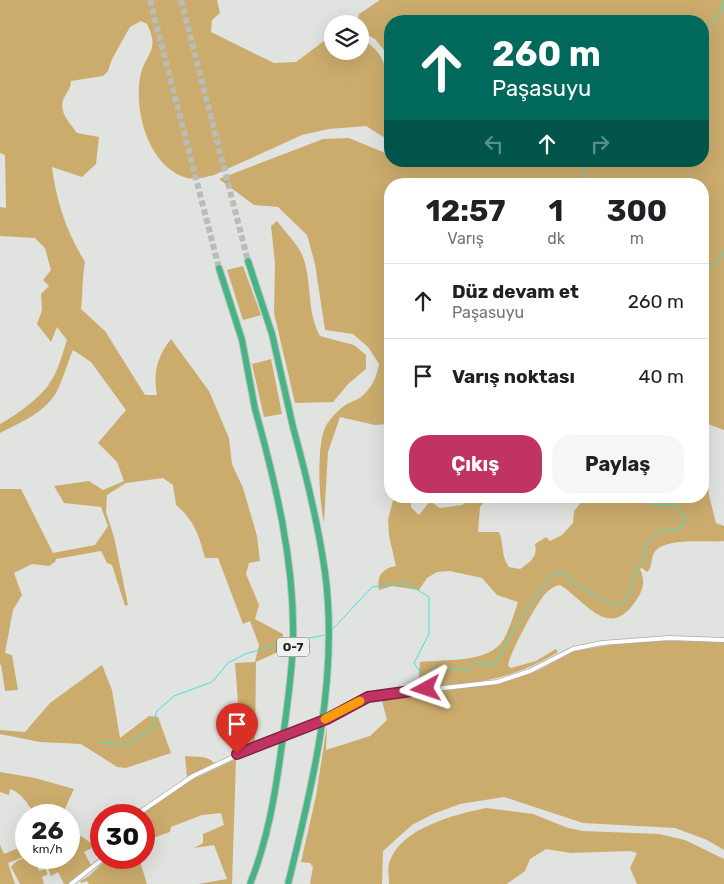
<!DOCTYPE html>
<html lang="tr">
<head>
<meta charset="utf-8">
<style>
  body { margin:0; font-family:Rubik,sans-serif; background:#f6f6f6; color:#202124; height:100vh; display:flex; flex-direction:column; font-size:19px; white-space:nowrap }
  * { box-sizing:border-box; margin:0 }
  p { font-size:16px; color:#757577 }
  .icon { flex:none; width:28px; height:28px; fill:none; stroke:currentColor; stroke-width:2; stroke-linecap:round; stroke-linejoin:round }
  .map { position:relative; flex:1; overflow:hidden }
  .panel { position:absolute; left:384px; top:178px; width:325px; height:325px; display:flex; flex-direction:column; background:#fff; border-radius:20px; box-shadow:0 5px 20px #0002 }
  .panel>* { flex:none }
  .guide { position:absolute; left:384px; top:15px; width:325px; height:152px; border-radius:20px; box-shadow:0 5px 20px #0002; background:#00695c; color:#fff; overflow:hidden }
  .tools { position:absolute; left:324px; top:15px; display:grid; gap:10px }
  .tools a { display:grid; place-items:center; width:45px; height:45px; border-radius:50%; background:#fff; box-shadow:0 5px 20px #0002; font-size:25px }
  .speed { position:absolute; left:15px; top:804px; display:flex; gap:10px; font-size:25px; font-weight:700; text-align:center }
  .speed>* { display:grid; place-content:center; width:65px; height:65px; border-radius:50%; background:#fff; box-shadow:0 5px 20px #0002; line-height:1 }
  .speed small { font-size:12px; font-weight:400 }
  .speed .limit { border:8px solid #d22; background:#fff; color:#111 }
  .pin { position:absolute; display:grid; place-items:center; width:42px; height:42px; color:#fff; margin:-51px -21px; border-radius:50% 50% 50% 0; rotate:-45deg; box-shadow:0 0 5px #0007 }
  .pin .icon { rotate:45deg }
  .me { position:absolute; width:55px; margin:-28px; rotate:265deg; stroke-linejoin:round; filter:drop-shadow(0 0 4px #0008) }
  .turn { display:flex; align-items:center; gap:18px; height:105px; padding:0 25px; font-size:22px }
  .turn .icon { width:65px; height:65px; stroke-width:2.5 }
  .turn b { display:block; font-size:35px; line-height:42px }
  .lanes { display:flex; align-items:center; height:48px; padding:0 25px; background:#0003; justify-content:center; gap:25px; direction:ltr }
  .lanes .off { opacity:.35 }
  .eta { display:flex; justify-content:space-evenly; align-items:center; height:85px; text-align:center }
  .eta b { font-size:30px; font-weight:700; line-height:35px }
  .primary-button { display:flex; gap:10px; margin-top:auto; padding:10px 25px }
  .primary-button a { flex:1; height:58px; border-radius:20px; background:#c13362; color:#fff; font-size:20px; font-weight:700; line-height:58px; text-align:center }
  .primary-button a+a { background:#f6f6f6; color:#202124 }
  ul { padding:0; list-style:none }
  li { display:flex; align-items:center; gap:15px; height:75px; padding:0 25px; border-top:1px solid #e0e0e0 }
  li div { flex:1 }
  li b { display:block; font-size:19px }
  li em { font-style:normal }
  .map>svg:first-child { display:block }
  .green { fill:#ccac6d }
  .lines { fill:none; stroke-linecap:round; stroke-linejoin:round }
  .stream { stroke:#46e2d6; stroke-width:1 }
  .highway-tunnel { stroke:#babcb9; stroke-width:6; stroke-dasharray:6 3; stroke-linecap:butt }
  .street-casing { stroke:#aaaca9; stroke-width:5.5 }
  .highway-casing { stroke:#c0c1c0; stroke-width:8 }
  .street { stroke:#fff; stroke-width:4 }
  .highway { stroke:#48b485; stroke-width:6 }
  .highway-bridge-casing { stroke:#c0c1c0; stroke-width:8; stroke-linecap:butt }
  .highway-bridge { stroke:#48b485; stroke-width:6 }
  .route-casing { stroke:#7d2140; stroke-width:12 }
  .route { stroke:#c13362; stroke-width:9 }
  .slow { stroke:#f59e0b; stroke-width:9 }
  .labels { text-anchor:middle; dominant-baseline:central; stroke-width:4; stroke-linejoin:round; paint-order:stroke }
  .shield { fill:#eef1ed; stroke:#5d5f5d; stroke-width:1 }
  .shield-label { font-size:12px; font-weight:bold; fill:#1f201f }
</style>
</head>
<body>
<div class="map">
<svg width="724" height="884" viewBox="0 0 724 884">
  <rect width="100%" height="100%" fill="#e1e3e0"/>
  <g class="green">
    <path d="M0,0h217l3,13 -8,7 -1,12 63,31 22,-1 36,-27v16h28v-12c38,15 30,70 30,102l-24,-15 -37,3 -27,6 -88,40c-9,2 -17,5 -27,3 -38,-10 -53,-66 -47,-100 4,-24 21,-26 7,-54l-6,-3 -11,6 -18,32 -4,12 -5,5 -32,5c0,8 -5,12 -8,19 -4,13 7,23 14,33l22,4 -3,27 -14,13 -30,-10c4,34 15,66 33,95 -3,16 -2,31 -4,47l24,22 40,64h12c-4,-22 0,-38 14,-56l38,52 20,47 3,26 11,24 14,48 3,25 -11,2 -3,11 13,31 -4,14 28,15 -1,16 -26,12 -1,81 -17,7 1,-34 -4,-53 20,-1 4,-17 -9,-24 -7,3 -25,-66h-13c-6,-23 -11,-38 -29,-53l-3,-20 -10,-7 -37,5 -19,12 -1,17 8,25 14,68 -3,1 -13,-41 -5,-2 -6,-12 -45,8 -1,3 -6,4 -17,-2 -18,9 8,22 -9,15 -8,43 7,2 6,35 -13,1 -4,-27 -1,2v-177h21l32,64 42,-8 13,-19 -7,-19 -37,-4 -10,-17 35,-5 14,9 21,-9 -7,-19 -19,-19 28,-33 -35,-48 -18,-12c-6,14 -10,30 -17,43 -13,21 -35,29 -56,40v-9c15,-8 40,-26 49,-40 9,-12 13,-29 18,-44l-10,-13 -6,15 -14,-18 5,-14 -1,-16 8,-8 -6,-6 8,-10 -6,-22 -10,-10 -35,-2v-29l6,1 -1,-53 -5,-2z"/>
    <path d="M380,0h344v430l-21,-8 -1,-238h-312v269l-3,-29 -12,1 -35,-8 -12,35 -4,70c-5,-19 -8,-79 2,-96 3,-6 12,-16 18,-20 5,-4 12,-5 17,-9 10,-8 16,-20 18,-33l-11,-17 -15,-13 -28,-4 -10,-66 -8,-29 -29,-28 -24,-2 -35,-26 104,-40 26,-1 41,17v6h312v-140h-312v37l-15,-19 -15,-8v-7h-4l3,-10z"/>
    <path d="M277,221c8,11 24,26 27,39 8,26 3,52 16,76l34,9 12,10v14l-18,15 -15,18 -38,1 -21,-90 1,-50 -4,-37z"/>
    <polygon points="243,266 261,315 243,320 227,270"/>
    <polygon points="271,359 282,414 264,417 252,364"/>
    <path d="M703,447l6,48 7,28 8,3v15c-17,2 -63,-5 -71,14 -2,5 -1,10 -4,15l-2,2 -5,-4 -2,1c6,13 3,22 -5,33 -27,39 -49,-1 -75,-17 -6,1 -10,4 -14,8 -9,9 -37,61 -38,73l3,2 25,-7 20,-12 2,3c-50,30 -83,31 -140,36l2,-26c25,-3 69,2 84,-23 6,-12 10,-25 14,-37l-21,-7 -15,-17 -32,-7 -13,1 -10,6 -8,12 -27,-4 -13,4c-3,-14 4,-22 17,-24l-7,-30 -1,-16 6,-24h17v11l8,8 11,-14 10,7 22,-3 15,-9h12l-9,11 -2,25h21c5,12 2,25 10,35l11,2c10,-7 18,-12 15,-25l11,-7 4,4 12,-6 11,-12 1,-12 12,-15h116z"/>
    <polygon points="677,640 724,642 724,850 707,840 675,828 583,823 504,797 460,804 433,814 412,825 383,851 382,884 310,884 313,867 310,863 301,862 316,796 327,725 326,750 370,736 387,720 381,697 495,684 537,671 574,651 622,643"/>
    <polygon points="102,665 112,690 120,738 149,716 158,717 171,753 126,768 117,767 81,744 40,742 0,734 0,730 25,732 50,703"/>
    <path d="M185,756c10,1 23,-1 29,7l-27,14z"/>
    <polygon points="236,759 232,884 198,884 227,879 214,845 194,848 203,843 203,834 224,825 221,813 202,815 171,827 170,832 144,841 144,815 140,815 189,781"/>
    <path d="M0,772l35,6 39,11 -12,26h-27c-6,-10 -14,-23 -25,-26l-1,6 -9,-3z"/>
    <path d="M486,808l47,6 35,14 15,3 76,3 26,6 39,19v25h-87l-7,-16 7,-15 -7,-2 -59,2 -25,-4 -16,10 -5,12 -18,13h-118c0,-7 -2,-17 1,-23 11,-33 66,-47 96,-53z"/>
    <path d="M69,830c12,6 24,11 29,24l-2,2 -4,-8 -8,4 8,15 -24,17h-4l-6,-12 -7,4 -5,-13 -5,-3 -5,3 3,8 6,-2 3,5 -6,3 2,7h-24l-9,-17c11,-16 41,-10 58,-9z"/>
    <polygon points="0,845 4,854 26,845 26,856 8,863 15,884 0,884"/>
    <polygon points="108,858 139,858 147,884 89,884 87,881 81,883 80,881 89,876"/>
  </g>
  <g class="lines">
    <g class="stream">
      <polyline points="723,0 724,2"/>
      <polyline points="702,25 710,26 720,14 724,3"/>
      <polyline points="582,161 585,175 592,184"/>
      <polyline points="702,273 719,260 724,251"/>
      <polyline points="332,630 372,587 406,583 429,597 429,634 414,663 425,679 434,668 467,670 475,662 494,666 524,612 552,574 564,572 573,583 615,606 628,599 637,568 645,558 646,543 660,532 680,528 686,518 676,506 653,504 643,496"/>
      <polyline points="294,641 325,635"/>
      <polyline points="100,743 127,744 154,727 156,712 174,696 212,682 228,663 245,654 283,643"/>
    </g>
    <g class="highway-tunnel">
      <polyline points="150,0 219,268"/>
      <polyline points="181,0 248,261"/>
    </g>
    <g class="street-casing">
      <g id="street">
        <polyline points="136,815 193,776 263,743 327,719 372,696 497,682 530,671 573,649 602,643 669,638 724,640"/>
        <polyline points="71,884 104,858"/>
      </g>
    </g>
    <g class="highway-casing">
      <g id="highway">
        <polyline points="248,261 272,334 293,427"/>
        <polyline points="219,268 242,340 255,409"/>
      </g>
    </g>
    <use href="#street" class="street"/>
    <use href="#highway" class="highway"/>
    <g class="highway-bridge-casing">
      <g id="highway-bridge">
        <path d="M250,884c17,-42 25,-88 31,-133 5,-36 11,-73 12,-110 2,-77 -17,-157 -38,-232"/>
        <path d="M288,884c25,-100 51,-208 37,-312 -7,-49 -19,-98 -32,-145"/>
      </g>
    </g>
    <use href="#highway-bridge" class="highway-bridge"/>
  </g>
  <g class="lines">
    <g class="route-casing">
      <polyline id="route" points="237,754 327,719 368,697 426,689"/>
    </g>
    <use href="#route" class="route"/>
    <polyline class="slow" points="325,719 360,701"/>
  </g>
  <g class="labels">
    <rect class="shield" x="277" y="637.5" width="32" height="19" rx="4"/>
    <g class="shield-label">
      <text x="293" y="647">O-7</text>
    </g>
  </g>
</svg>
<div class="tools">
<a><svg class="icon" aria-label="layers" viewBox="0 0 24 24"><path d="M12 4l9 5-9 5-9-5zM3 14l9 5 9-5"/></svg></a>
</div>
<div class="speed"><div>26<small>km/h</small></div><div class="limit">30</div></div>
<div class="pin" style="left:237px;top:754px;background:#d93025"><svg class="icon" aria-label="arrive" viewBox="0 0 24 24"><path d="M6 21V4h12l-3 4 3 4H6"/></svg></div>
<svg class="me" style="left:426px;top:689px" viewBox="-20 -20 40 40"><path d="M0-17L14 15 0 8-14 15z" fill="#c13362" stroke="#fff" stroke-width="4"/></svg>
<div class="guide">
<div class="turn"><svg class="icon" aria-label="ahead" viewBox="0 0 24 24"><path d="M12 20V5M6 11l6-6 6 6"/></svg><div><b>260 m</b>Paşasuyu</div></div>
<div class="lanes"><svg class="icon off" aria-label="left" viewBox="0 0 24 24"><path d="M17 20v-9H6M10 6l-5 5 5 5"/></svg><svg class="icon" aria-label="ahead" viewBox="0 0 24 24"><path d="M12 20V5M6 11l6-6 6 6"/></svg><svg class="icon off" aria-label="right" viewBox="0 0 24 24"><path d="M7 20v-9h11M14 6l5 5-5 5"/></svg></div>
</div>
<section class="panel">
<div class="eta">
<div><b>12:57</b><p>Varış</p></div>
<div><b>1</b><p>dk</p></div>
<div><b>300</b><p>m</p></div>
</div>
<ul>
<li><svg class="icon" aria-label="ahead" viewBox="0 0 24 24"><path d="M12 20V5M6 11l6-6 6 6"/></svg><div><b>Düz devam et</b><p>Paşasuyu</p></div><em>260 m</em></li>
<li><svg class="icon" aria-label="arrive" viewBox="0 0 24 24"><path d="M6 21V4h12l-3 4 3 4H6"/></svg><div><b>Varış noktası</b></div><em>40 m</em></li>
</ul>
<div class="primary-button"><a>Çıkış</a><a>Paylaş</a></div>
</section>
</div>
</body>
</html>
